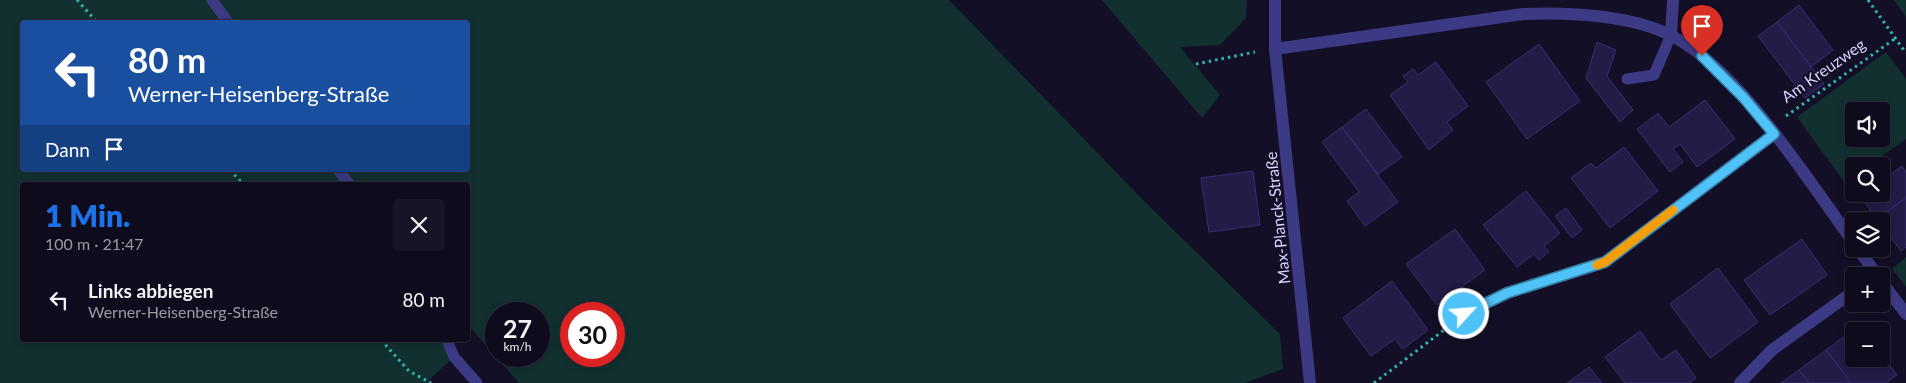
<!DOCTYPE html>
<html lang="de">
<head>
<meta charset="utf-8">
<style>
  body { margin:0; font-family:Lato,sans-serif; background:#171425; color:#f1f3f6; height:100vh; display:flex; flex-direction:column; font-size:19px; white-space:nowrap }
  * { box-sizing:border-box; margin:0 }
  p { font-size:16px; color:#9b9ba3 }
  .icon { flex:none; width:28px; height:28px; fill:none; stroke:currentColor; stroke-width:2; stroke-linecap:round; stroke-linejoin:round }
  .map { position:relative; flex:1; overflow:hidden }
  .details { position:absolute; left:20px; top:182px; width:450px; height:160px; display:flex; flex-direction:column; background:#0e0b1c; border-radius:5px; box-shadow:0 2px 8px #0003,0 0 0 1px #2e2b3b }
  .details>* { flex:none }
  .top-card { position:absolute; left:20px; top:20px; width:450px; height:152px; border-radius:5px; box-shadow:0 2px 8px #0003,0 0 0 1px #2e2b3b; background:#1a4fa0; color:#fff; overflow:hidden }
  .fabs { position:absolute; left:1845px; top:102px; display:grid; gap:10px }
  .fabs a { display:grid; place-items:center; width:45px; height:45px; border-radius:5px; background:#0e0b1c; box-shadow:0 2px 8px #0003,0 0 0 1px #2e2b3b; font-size:25px }
  .speed { position:absolute; left:485px; top:302px; display:flex; gap:10px; font-size:25px; font-weight:700; text-align:center }
  .speed>* { display:grid; place-content:center; width:65px; height:65px; border-radius:50%; background:#0e0b1c; box-shadow:0 2px 8px #0003,0 0 0 1px #2e2b3b; line-height:1 }
  .speed small { font-size:12px; font-weight:400 }
  .speed .limit { border:8px solid #d22; background:#fff; color:#111 }
  .pin { position:absolute; display:grid; place-items:center; width:42px; height:42px; color:#fff; margin:-51px -21px; border-radius:50% 50% 50% 0; rotate:-45deg; box-shadow:0 0 5px #0007 }
  .pin .icon { rotate:45deg }
  .me { position:absolute; width:55px; margin:-28px; rotate:64deg; stroke-linejoin:round; filter:drop-shadow(0 0 4px #0008) }
  .turn { display:flex; align-items:center; gap:18px; height:105px; padding:0 25px; font-size:22px }
  .turn .icon { width:65px; height:65px; stroke-width:2.5 }
  .turn b { display:block; font-size:35px; line-height:42px }
  .then { display:flex; align-items:center; height:48px; padding:0 25px; background:#0003; gap:10px; font-size:19px }
  .round { display:grid; place-items:center; flex:none; width:52px; height:52px; border-radius:5px; background:#171425 }
  .headline { display:flex; align-items:center; justify-content:space-between; height:85px; padding:0 25px }
  h1 { font-size:30px; font-weight:800; line-height:38px; color:#1a73e8 }
  ul { padding:0; list-style:none }
  li { display:flex; align-items:center; gap:15px; height:65px; padding:0 25px }
  li div { flex:1 }
  li b { display:block; font-size:19px }
  li em { font-style:normal }
  .map>svg:first-child { display:block }
  .green { fill:#12302f; fill-rule:evenodd }
  .building { fill:#241b47; stroke:#3b2d73 }
  .lines { fill:none; stroke-linecap:round; stroke-linejoin:round }
  .path { stroke:#2fb8b0; stroke-width:3; stroke-dasharray:2.5 4; stroke-linecap:butt }
  .lane { stroke:#3d3a85; stroke-width:11 }
  .street { stroke:#3d3a85; stroke-width:12 }
  .route-casing { stroke:#337fa1; stroke-width:12 }
  .route { stroke:#4fc3f7; stroke-width:9 }
  .slow { stroke:#f59e0b; stroke-width:9 }
  .labels { text-anchor:middle; dominant-baseline:central; stroke-width:4; stroke-linejoin:round; paint-order:stroke }
  .street-label { font-size:16px; fill:#d9d4ff; stroke:#130f26 }
</style>
</head>
<body>
<div class="map">
<svg width="1906" height="383" viewBox="0 0 1906 383">
  <rect width="100%" height="100%" fill="#130f26"/>
  <g class="green">
    <path d="M0,0h949l197,203 134,131 3,35 -38,14h-726l-51,-58v-140h-446v155h425l7,17 -25,23 3,3h-432zM22,22h446v148h-446zM496,314h43v42h-43zM571,314h43v42h-43z"/>
    <polygon points="1102,0 1247,0 1246,18 1220,45 1180,47 1220,95 1202,118"/>
    <polygon points="1894,0 1906,0 1906,17"/>
    <path d="M1886,52l20,27v60l-38,27h-14v11l-9,6 -48,-66zM1881,111v28h-27v-28z"/>
    <polygon points="1906,257 1906,287 1892,269"/>
  </g>
  <g class="building">
    <polygon points="1799,5 1833,50 1811,67 1777,22"/>
    <polygon points="1777,22 1824,84 1805,98 1758,36"/>
    <polygon points="1597,42 1616,50 1607,76 1633,110 1620,122 1586,78"/>
    <polygon points="1539,44 1580,101 1527,139 1486,82"/>
    <polygon points="1436,62 1468,106 1447,122 1453,130 1429,150 1390,95 1408,82 1403,76 1413,69 1418,75"/>
    <polygon points="1705,100 1735,139 1697,167 1680,144 1673,149 1683,162 1670,172 1637,129 1658,113 1669,127"/>
    <polygon points="1366,109 1402,157 1378,174 1342,127"/>
    <polygon points="1342,127 1398,202 1365,226 1347,201 1359,192 1322,142"/>
    <polygon points="1624,147 1658,191 1610,228 1571,178 1591,163 1596,168"/>
    <polygon points="1881,164 1889,175 1902,166 1906,172 1906,198 1877,219 1860,196 1863,194 1881,194 1881,166 1877,166"/>
    <polygon points="1253,171 1260,225 1209,232 1201,178"/>
    <polygon points="1526,191 1560,233 1544,246 1549,252 1539,260 1534,254 1517,267 1483,225"/>
    <polygon points="1906,198 1906,247 1901,251 1877,219"/>
    <polygon points="1566,208 1582,230 1572,238 1555,216"/>
    <polygon points="1455,229 1485,270 1437,305 1406,264"/>
    <polygon points="1802,239 1827,275 1770,315 1744,280"/>
    <polygon points="1718,268 1758,322 1710,358 1670,304"/>
    <polygon points="1392,281 1428,330 1403,349 1395,339 1371,356 1343,318"/>
    <polygon points="1860,325 1865,331 1854,331 1854,359 1881,359 1881,354 1897,375 1886,383 1851,383 1826,350"/>
    <polygon points="1640,331 1661,360 1676,350 1696,378 1690,383 1625,383 1605,357"/>
    <polygon points="1826,350 1851,383 1809,383 1799,370"/>
    <polygon points="1589,367 1602,383 1567,383"/>
    <polygon points="1799,370 1809,383 1781,383"/>
  </g>
  <g class="lines">
    <g class="path">
      <polyline points="77,0 97,22"/>
      <polyline points="1868,0 1906,53"/>
      <polyline points="1196,64 1255,52"/>
      <polyline points="1786,116 1896,38"/>
      <polyline points="230,170 244,185"/>
      <polyline points="381,340 409,371 431,383"/>
      <polyline points="1374,383 1448,327"/>
    </g>
    <g class="lane">
      <polyline points="212,0 228,22"/>
      <polyline points="1627,79 1654,75 1671,35"/>
      <polyline points="338,170 350,185"/>
      <polyline points="447,340 454,357 477,383"/>
    </g>
    <g class="street">
      <polyline points="1275,0 1275,49 1310,383"/>
      <polyline points="1671,35 1673,0"/>
      <path d="M1275,49l248,-35c45,-2 109,1 149,22 69,35 136,145 182,207"/>
      <polyline points="1858,249 1878,276"/>
      <polyline points="1881,281 1906,314"/>
      <polyline points="1464,314 1507,293 1605,262 1774,134"/>
      <polyline points="1740,383 1772,350 1854,291"/>
    </g>
  </g>
  <g class="lines">
    <g class="route-casing">
      <polyline id="route" points="1464,314 1507,293 1605,262 1774,134 1743,97 1702,56"/>
    </g>
    <use href="#route" class="route"/>
    <polyline class="slow" points="1597,265 1605,262 1673,210"/>
  </g>
  <g class="labels">
    <g class="street-label">
      <text transform="translate(1823 70) rotate(-35)">Am Kreuzweg</text>
      <text transform="translate(1277 218) rotate(-96)">Max-Planck-Straße</text>
    </g>
  </g>
</svg>
<div class="fabs">
<a><svg class="icon" aria-label="sound" viewBox="0 0 24 24"><path d="M4 9h4l5-4v14l-5-4H4zM17 9q2 3 0 6"/></svg></a>
<a><svg class="icon" aria-label="search" viewBox="0 0 24 24"><circle cx="10" cy="10" r="6"/><path d="M15 15l6 6"/></svg></a>
<a><svg class="icon" aria-label="layers" viewBox="0 0 24 24"><path d="M12 4l9 5-9 5-9-5zM3 14l9 5 9-5"/></svg></a>
<a>+</a>
<a>−</a>
</div>
<div class="speed"><div>27<small>km/h</small></div><div class="limit">30</div></div>
<div class="pin" style="left:1702px;top:56px;background:#d93025"><svg class="icon" aria-label="arrive" viewBox="0 0 24 24"><path d="M6 21V4h12l-3 4 3 4H6"/></svg></div>
<svg class="me" style="left:1464px;top:314px" viewBox="-20 -20 40 40"><circle r="17" fill="#4fc3f7" stroke="#fff" stroke-width="3"/><path d="M0-11L8 9 0 5-8 9z" fill="#fff"/></svg>
<div class="top-card">
<div class="turn"><svg class="icon" aria-label="left" viewBox="0 0 24 24"><path d="M17 20v-9H6M10 6l-5 5 5 5"/></svg><div><b>80 m</b>Werner-Heisenberg-Straße</div></div>
<div class="then">Dann<svg class="icon" aria-label="arrive" viewBox="0 0 24 24"><path d="M6 21V4h12l-3 4 3 4H6"/></svg></div>
</div>
<section class="details">
<div class="headline"><div><h1>1 Min.</h1><p>100 m · 21:47</p></div><a class="round"><svg class="icon" aria-label="close" viewBox="0 0 24 24"><path d="M6 6l12 12M18 6L6 18"/></svg></a></div>
<ul>
<li><svg class="icon" aria-label="left" viewBox="0 0 24 24"><path d="M17 20v-9H6M10 6l-5 5 5 5"/></svg><div><b>Links abbiegen</b><p>Werner-Heisenberg-Straße</p></div><em>80 m</em></li>
</ul>
</section>
</div>
</body>
</html>
